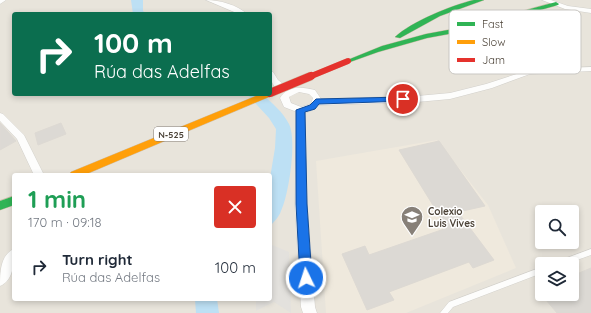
<!DOCTYPE html>
<html lang="en">
<head>
<meta charset="utf-8">
<style>
  body { margin:0; font-family:Quicksand,sans-serif; background:#f2f2f3; color:#1f2937; height:100vh; display:flex; flex-direction:column; font-size:15px; white-space:nowrap }
  * { box-sizing:border-box; margin:0 }
  p { font-size:13px; color:#747a83 }
  .icon { flex:none; width:22px; height:22px; fill:none; stroke:currentColor; stroke-width:2; stroke-linecap:round; stroke-linejoin:round }
  .map { position:relative; flex:1; overflow:hidden }
  .drawer { position:absolute; left:12px; top:173px; width:260px; height:128px; display:flex; flex-direction:column; background:#fff; border-radius:4px; box-shadow:0 2px 6px #0003 }
  .drawer>* { flex:none }
  .banner { position:absolute; left:12px; top:12px; width:260px; height:84px; border-radius:4px; box-shadow:0 2px 6px #0003; background:#0b6e4f; color:#fff; overflow:hidden }
  .fabs { position:absolute; left:535px; top:205px; display:grid; gap:8px }
  .fabs a { display:grid; place-items:center; width:44px; height:44px; border-radius:4px; background:#fff; box-shadow:0 2px 6px #0003; font-size:20px }
  .pin { position:absolute; display:grid; place-items:center; width:34px; height:34px; color:#fff; margin:-17px; border:2px solid #fff; border-radius:50%; box-shadow:0 1px 4px #0007 }
  .me { position:absolute; width:44px; margin:-22px; rotate:356deg; stroke-linejoin:round; filter:drop-shadow(0 0 3px #0008) }
  .turn { display:flex; align-items:center; gap:14px; height:84px; padding:0 16px; font-size:18px }
  .turn .icon { width:52px; height:52px; stroke-width:2.5 }
  .turn b { display:block; font-size:28px; line-height:34px }
  .round { display:grid; place-items:center; flex:none; width:42px; height:42px; border-radius:4px; background:#f2f2f3 }
  .head { display:flex; align-items:center; justify-content:space-between; height:68px; padding:0 16px }
  h1 { font-size:24px; font-weight:800; line-height:30px; color:#1e9e55 }
  ul { padding:0; list-style:none }
  li { display:flex; align-items:center; gap:12px; height:52px; padding:0 16px }
  li div { flex:1 }
  li b { display:block; font-size:15px }
  li em { font-style:normal }
  .map>svg:first-child { display:block }
  .residential { fill:#e8e4db; fill-rule:evenodd }
  .education { fill:#efe9dd }
  .parking { fill:#e3e1dd }
  .water { fill:#bde0f4 }
  .building { fill:#dcd9d4; stroke:#ddd9d3 }
  .lines { fill:none; stroke-linecap:round; stroke-linejoin:round }
  .lane-casing { stroke:#d2d0cb; stroke-width:1 }
  .street-casing { stroke:#d2d0cb; stroke-width:1 }
  .fast-casing { stroke:#cebea8; stroke-width:1 }
  .slow-casing { stroke:#cebea8; stroke-width:1 }
  .lane { fill:#fdfdfc; fill-rule:evenodd }
  .street { fill:#fdfdfc; fill-rule:evenodd }
  .fast { fill:#30b455; fill-rule:evenodd }
  .slow { fill:#ff9f0a; fill-rule:evenodd }
  .jam-bridge-far1-casing { stroke:#cebea8; stroke-width:6; stroke-linecap:butt }
  .jam-bridge-casing { stroke:#cebea8; stroke-width:9; stroke-linecap:butt }
  .jam-bridge-far1 { stroke:#e5322d; stroke-width:6 }
  .jam-bridge { stroke:#e5322d; stroke-width:8 }
  .route { fill:#1a73e8; stroke:#114b97 }
  .labels { text-anchor:middle; dominant-baseline:central; stroke-width:3; stroke-linejoin:round; paint-order:stroke }
  .shield { fill:#fff; stroke:#827b74; stroke-width:1 }
  .shield-label { font-size:9px; font-weight:bold; fill:#4c4338 }
  .poi-label { font-size:10px; font-weight:bold; fill:#4c4338; stroke:#fff; text-anchor:start }
  .key { fill:#fff; stroke:#c9c7c3; stroke-width:1 }
  .key-label { font-size:11px; fill:#4c4338 }
</style>
</head>
<body>
<div class="map">
<svg width="591" height="313" viewBox="0 0 591 313">
  <rect width="100%" height="100%" fill="#f4f2ee"/>
  <path class="residential" d="M0,0h591v313h-591zM14,14h256v80h-256zM14,175h256v124h-256zM542,212h30v30h-30zM542,264h30v30h-30z"/>
  <polygon class="education" points="437,140 488,205 516,268 406,313 326,313 316,161"/>
  <polygon class="parking" points="272,245 289,252 291,313 274,302 256,311 256,299 270,299 270,246"/>
  <g class="water">
    <polygon points="131,0 143,0 143,11 147,14 133,14"/>
    <path d="M247,94h15c10,9 21,18 27,30 8,16 0,70 -8,87 -2,6 -7,11 -11,15v-48l5,-30 1,-19 -7,-11z"/>
    <polygon points="195,299 217,299 219,313 196,313"/>
  </g>
  <g class="building">
    <polygon points="0,123 16,141 0,150"/>
    <polygon points="61,123 66,134 38,145 35,133"/>
    <polygon points="439,141 485,206 458,212 494,260 473,268 469,262 389,292 394,300 367,310 342,254 365,246 369,255 447,228 399,150"/>
    <polygon points="591,268 591,313 557,313 541,294 572,294 572,276"/>
  </g>
  <g class="lines">
    <g class="lane-casing">
      <g id="lane">
        <polygon points="591,249 591,255 566,264 555,264 556,262"/>
        <polygon points="542,267 542,273 453,307 448,313 440,313 449,302"/>
      </g>
    </g>
    <g class="street-casing">
      <g id="street">
        <polygon points="0,0 6,0 0,4"/>
        <path d="M206,0c14,0 31,5 41,14h-8z"/>
        <polygon points="542,0 551,0 568,6 591,9 591,13 565,9"/>
        <path d="M591,67v4l-61,3 -38,14 -42,11 -33,3 -98,3 -4,4 -10,4 2,91 8,103 2,6h-14l-2,-6 -6,-103 2,-92 -13,-5 -4,-9c8,-13 22,-11 35,-8l6,9 96,-3 33,-3 36,-9 43,-14zM299,92l10,2 4,4 -2,6 -10,3 -10,-4 -2,-6z"/>
        <path d="M270,72h3l5,8 9,7v4c-12,2 -17,-10 -17,-19z"/>
        <polygon points="0,113 3,114 24,135 44,175 34,175 17,139 0,121"/>
        <path d="M14,249c0,13 0,31 -14,37 0,-13 0,-31 14,-37z"/>
      </g>
    </g>
    <g class="fast-casing">
      <g id="fast">
        <path d="M474,0h10l-44,16 -40,22 -5,-1c16,-15 57,-32 79,-37z"/>
        <polygon points="556,2 559,4 558,5 465,31 427,38 378,52 350,62 346,62 345,61 382,46 426,34 464,27"/>
        <polygon points="14,196 14,205 0,210 0,201"/>
      </g>
    </g>
    <g class="slow-casing">
      <polygon id="slow" points="270,92 272,94 271,96 84,175 69,175 71,172 261,94 270,94"/>
    </g>
    <use href="#lane" class="lane"/>
    <use href="#street" class="street"/>
    <use href="#fast" class="fast"/>
    <use href="#slow" class="slow"/>
    <g class="jam-bridge-far1-casing">
      <polyline id="jam-bridge-far1" points="309,77 348,61"/>
    </g>
    <g class="jam-bridge-casing">
      <polyline id="jam-bridge" points="270,93 311,76"/>
    </g>
    <use href="#jam-bridge-far1" class="jam-bridge-far1"/>
    <use href="#jam-bridge" class="jam-bridge"/>
  </g>
  <polygon class="route" points="403,97 406,97 406,101 319,104 315,109 305,112 307,204 312,278 311,282 306,284 302,282 300,278 296,204 296,110 310,105 316,99"/>
  <defs>
    <g id="school-pin" transform="scale(1.15)"><path d="M0 17L-7.5 6A9.5 9.5 0 1 1 7.5 6Z" fill="#878078" stroke="#fff"/><path d="M0-5L7-2L0 1L-7-2ZM-4 1L0 2.5L4 1V4Q0 6-4 4Z" fill="#fff"/></g>
  </defs>
  <g fill-rule="evenodd">
    <use href="#school-pin" x="412" y="217"/>
  </g>
  <g class="labels">
    <rect class="shield" x="154" y="127" width="34" height="14" rx="3"/>
    <g class="shield-label">
      <text x="171" y="134">N-525</text>
    </g>
    <g class="poi-label">
      <text x="428" y="211">Colexio<tspan x="428" dy="12">Luis Vives</tspan></text>
    </g>
  </g>
  <rect x="449" y="10" width="132" height="64" rx="6" class="key"/>
  <rect x="457" y="22" width="18" height="4" fill="#30b455"/>
  <rect x="457" y="40" width="18" height="4" fill="#ff9f0a"/>
  <rect x="457" y="58" width="18" height="4" fill="#e5322d"/>
  <g class="key-label">
    <text x="482" y="28">Fast</text>
    <text x="482" y="46">Slow</text>
    <text x="482" y="64">Jam</text>
  </g>
</svg>
<div class="fabs">
<a><svg class="icon" aria-label="search" viewBox="0 0 24 24"><circle cx="10" cy="10" r="6"/><path d="M15 15l6 6"/></svg></a>
<a><svg class="icon" aria-label="layers" viewBox="0 0 24 24"><path d="M12 4l9 5-9 5-9-5zM3 14l9 5 9-5"/></svg></a>
</div>
<div class="pin" style="left:403px;top:99px;background:#d93025"><svg class="icon" aria-label="arrive" viewBox="0 0 24 24"><path d="M6 21V4h12l-3 4 3 4H6"/></svg></div>
<svg class="me" style="left:306px;top:278px" viewBox="-20 -20 40 40"><circle r="17" fill="#1a73e8" stroke="#fff" stroke-width="3"/><path d="M0-11L8 9 0 5-8 9z" fill="#fff"/></svg>
<div class="banner">
<div class="turn"><svg class="icon" aria-label="right" viewBox="0 0 24 24"><path d="M7 20v-9h11M14 6l5 5-5 5"/></svg><div><b>100 m</b>Rúa das Adelfas</div></div>
</div>
<section class="drawer">
<div class="head"><div><h1>1 min</h1><p>170 m · 09:18</p></div><a class="round" style="background:#d93025;color:#fff"><svg class="icon" aria-label="close" viewBox="0 0 24 24"><path d="M6 6l12 12M18 6L6 18"/></svg></a></div>
<ul>
<li><svg class="icon" aria-label="right" viewBox="0 0 24 24"><path d="M7 20v-9h11M14 6l5 5-5 5"/></svg><div><b>Turn right</b><p>Rúa das Adelfas</p></div><em>100 m</em></li>
</ul>
</section>
</div>
</body>
</html>
